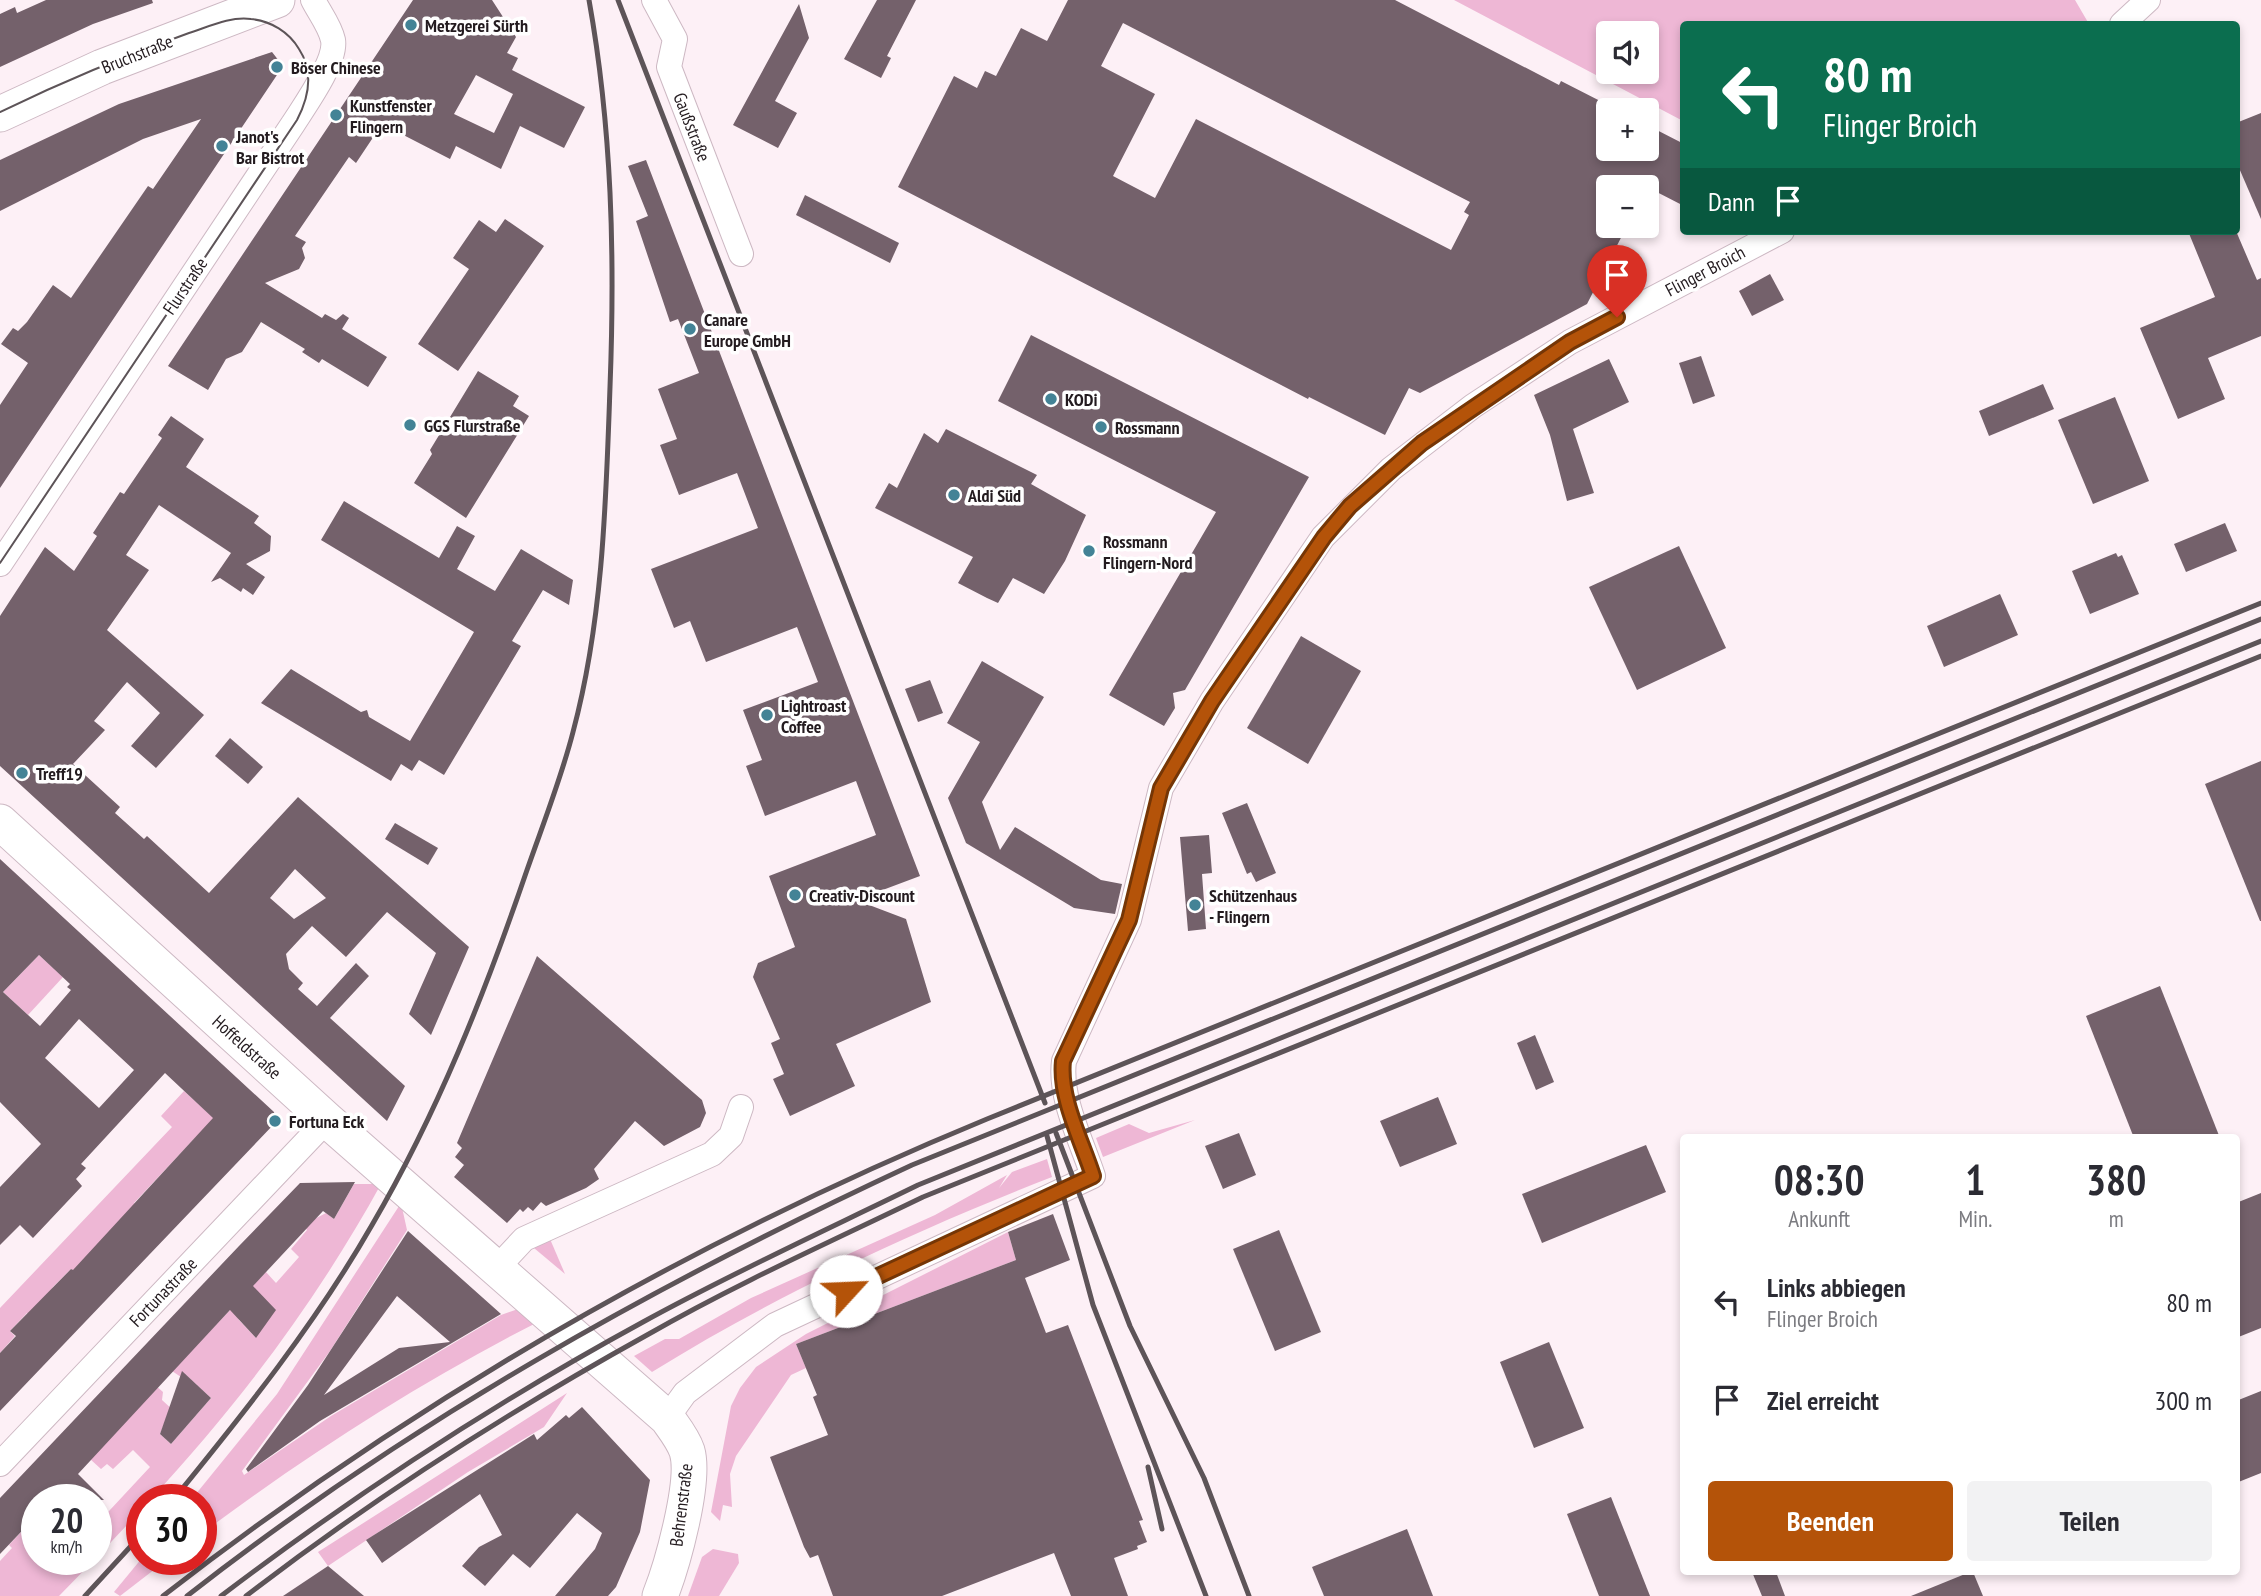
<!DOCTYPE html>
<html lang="de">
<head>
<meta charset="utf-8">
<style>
  body { margin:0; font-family:"PT Sans Narrow",sans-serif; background:#f2f2f3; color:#2b2b33; height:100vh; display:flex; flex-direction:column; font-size:26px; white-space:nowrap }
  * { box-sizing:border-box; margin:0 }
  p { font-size:23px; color:#7c7c81 }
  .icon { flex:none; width:38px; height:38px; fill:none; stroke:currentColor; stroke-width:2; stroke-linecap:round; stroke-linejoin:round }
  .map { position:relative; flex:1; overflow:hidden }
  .drawer { position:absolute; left:1680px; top:1134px; width:560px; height:441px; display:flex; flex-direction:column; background:#fff; border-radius:7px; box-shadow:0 4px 10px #0003 }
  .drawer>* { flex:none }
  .guide { position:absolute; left:1680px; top:21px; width:560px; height:214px; border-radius:7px; box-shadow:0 4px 10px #0003; background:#0b6e4f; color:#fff; overflow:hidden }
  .fabs { position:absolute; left:1596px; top:21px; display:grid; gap:14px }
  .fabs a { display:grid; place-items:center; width:63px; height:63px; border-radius:7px; background:#fff; box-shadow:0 4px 10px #0003; font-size:35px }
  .speed { position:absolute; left:21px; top:1484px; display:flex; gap:14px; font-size:35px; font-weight:700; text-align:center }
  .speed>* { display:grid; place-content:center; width:91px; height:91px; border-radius:50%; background:#fff; box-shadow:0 4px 10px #0003; line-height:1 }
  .speed small { font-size:18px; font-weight:400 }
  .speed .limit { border:10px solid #d22; background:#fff; color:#111 }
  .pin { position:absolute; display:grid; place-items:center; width:60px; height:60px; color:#fff; margin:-72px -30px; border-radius:50% 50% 50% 0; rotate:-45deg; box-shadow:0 0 7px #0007 }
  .pin .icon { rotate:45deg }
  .me { position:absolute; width:77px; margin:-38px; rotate:65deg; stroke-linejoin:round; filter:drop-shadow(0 0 5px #0008) }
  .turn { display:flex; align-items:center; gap:24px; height:147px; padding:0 28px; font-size:32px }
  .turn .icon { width:91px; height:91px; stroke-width:2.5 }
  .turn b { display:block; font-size:49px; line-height:60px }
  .then { display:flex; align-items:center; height:66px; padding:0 28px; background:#0003; gap:14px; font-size:26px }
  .eta { display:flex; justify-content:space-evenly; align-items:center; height:119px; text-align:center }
  .eta b { font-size:42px; font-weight:600; line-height:49px }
  .action { display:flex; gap:14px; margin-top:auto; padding:14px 28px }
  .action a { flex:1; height:80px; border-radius:7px; background:#b45309; color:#fff; font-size:28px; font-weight:600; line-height:80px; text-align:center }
  .action a+a { background:#f2f2f3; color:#2b2b33 }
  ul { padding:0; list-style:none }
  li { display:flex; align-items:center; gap:21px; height:98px; padding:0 28px }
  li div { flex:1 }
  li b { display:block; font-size:26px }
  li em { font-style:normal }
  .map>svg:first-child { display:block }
  .green { fill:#eeb7d5; fill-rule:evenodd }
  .building { fill:#74616b; fill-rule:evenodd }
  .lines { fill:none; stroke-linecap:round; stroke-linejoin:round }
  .street-casing { stroke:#cdb8c3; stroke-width:26 }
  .secondary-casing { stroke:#cdb8c3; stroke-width:37 }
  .street { stroke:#fff; stroke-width:24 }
  .secondary { stroke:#fff; stroke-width:35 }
  .tram { stroke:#5d5458; stroke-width:2 }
  .rail { stroke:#5d5458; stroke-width:5 }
  .route-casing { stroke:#753606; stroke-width:18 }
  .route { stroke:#b45309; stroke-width:12 }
  .poi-dot { fill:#438396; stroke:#fff; stroke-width:2.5 }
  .labels { text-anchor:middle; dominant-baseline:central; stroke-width:7; stroke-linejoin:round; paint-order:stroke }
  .poi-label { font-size:18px; font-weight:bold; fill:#231b1f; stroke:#fff; text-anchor:start }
  .street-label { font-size:18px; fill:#231b1f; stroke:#fff }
</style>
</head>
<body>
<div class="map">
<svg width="2261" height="1596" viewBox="0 0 2261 1596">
  <rect width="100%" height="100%" fill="#fdf0f6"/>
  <g class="green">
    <path d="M1454,0h621l14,24h-405l-1,97zM1608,33h39v39h-39z"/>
    <polygon points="39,955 63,977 28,1015 3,992"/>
    <polygon points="184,1091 216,1120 194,1139 134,1203 139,1207 76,1273 71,1269 53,1287 33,1318 27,1313 10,1331 15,1336 0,1353 0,1308 172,1127 161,1116"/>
    <polygon points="1195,1120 1103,1157 1096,1138 1129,1124 1149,1133"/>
    <path d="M1047,1159l5,18c-136,53 -276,118 -400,195l-18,-16 31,-17h14l72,-41 184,-83 72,-40 -8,13 13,-16z"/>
    <path d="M354,1184h27c-65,118 -140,217 -231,316h-8v9l-46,49v-33l54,-58 -17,-17 -20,19 -6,-5 -6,5 -11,-10 65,-74 8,7 -1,8 12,11 -10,13 -4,10 11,10 40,-46 -25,-23 -5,2 -9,-6 61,-64 6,13 17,18 -9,-47 19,-19 10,11 23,-26 -8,-8 16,-19 -4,-5 23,-12 8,6z"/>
    <path d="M401,1203l6,27 -77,121 -88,120 2,4 87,-59 170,-101 20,-7 17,14c-118,60 -231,133 -337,212v-34h-10l86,-106z"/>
    <polygon points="1008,1232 1016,1260 796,1344 806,1368 791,1375 736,1456 730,1474 732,1507 723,1505 720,1521 711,1512 731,1406 740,1388 756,1367 806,1334"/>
    <polygon points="550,1239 565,1274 534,1248"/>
    <polygon points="567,1393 544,1427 468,1472 328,1566 318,1552"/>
    <polygon points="37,1515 37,1550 33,1554 50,1571 63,1559 95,1559 59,1596 0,1596 0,1561 12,1548 9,1545"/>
    <polygon points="713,1549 738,1554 739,1563 719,1596 688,1596 702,1557"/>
    <polygon points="142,1558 168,1559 120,1596 114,1592"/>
  </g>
  <g class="building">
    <polygon points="46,0 152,0 153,3 93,24 0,67 0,14 15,7 17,13"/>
    <path d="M413,0h79l24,37 -9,16 11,5 -6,12 73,37 -21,41 -44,-22 -19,43 -45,-23 -6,13 -68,-35 -26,39 -7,-6 -54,79 11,6 -4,6 3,10 -6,11 -34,14 57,35 3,-4 11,6 7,-6 6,4 -7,11 45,28 -19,30 -46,-28 -3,4 -17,-11 3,-3 -44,-27 -19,30 -16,7 -18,31 -40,-24zM476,75l37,19 -19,39 -40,-19z"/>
    <polygon points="877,0 916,0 887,56 891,58 881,78 844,59"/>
    <path d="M1068,0h327l164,85 2,-4 47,24v44h39v-24l37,19v62l-37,-19h-39v39h19l-40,78 -167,89 -11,-5 -24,47 -76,-38 -1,2 -410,-212 56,-111 23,12 8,-17 11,5 25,-48 26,13zM1123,23l347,179 -6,10 5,3 -18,35 -255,-131 -41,79 -42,-22 42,-82 -54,-28z"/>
    <polygon points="799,4 809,38 775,101 797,113 778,148 733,125"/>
    <polygon points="272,52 283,66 0,488 0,405 28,363 1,344 13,328 18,331 27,322 53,285 71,298 148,186 153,189 201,119 143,139 0,211 0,160 119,104"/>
    <polygon points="2261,113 2261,219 2236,161 2236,123"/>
    <polygon points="646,160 920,876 856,900 906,919 931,1002 836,1044 855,1086 790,1116 773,1079 784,1074 771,1043 780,1039 753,977 758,963 795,947 769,876 876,835 856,781 765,816 746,766 762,760 743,710 818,682 797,627 706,662 690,621 674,628 651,569 758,528 737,473 679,495 660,445 677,439 658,389 699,373 678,319 670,322 636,221 648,216 628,166"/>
    <polygon points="805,195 899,243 890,263 796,215"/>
    <polygon points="505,219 544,246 458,371 418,344 469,269 453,258 479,220 496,232"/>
    <polygon points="2188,231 2236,231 2257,280 2261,278 2261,336 2208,358 2225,399 2178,419 2140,328 2215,297"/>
    <polygon points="1770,274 1784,300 1752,316 1739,291"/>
    <polygon points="1031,335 1309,477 1185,690 1173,693 1175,708 1164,726 1109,695 1216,512 998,401"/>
    <polygon points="1701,356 1715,396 1693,404 1679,363"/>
    <polygon points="1609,359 1629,402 1573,429 1594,493 1567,501 1550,435 1534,395"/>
    <polygon points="478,371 519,396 513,406 529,416 466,518 414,483 432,454 430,450"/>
    <polygon points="2043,384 2054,409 1989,436 1979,411"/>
    <polygon points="2115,397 2149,481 2093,504 2058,420"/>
    <path d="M171,416l33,23 -18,28 73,49 -5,7 17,13 -1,15 -24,13 19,13 -12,18 -10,-7 -2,4 -21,-14 -9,4 20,-29 -72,-48 -33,50 23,15 -42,60 97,85 -48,53 -25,-22 29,-33 -33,-31 -33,39 11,9 -32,34 47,43 -5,6 29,26 3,-3 62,57 89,-96 171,150 -38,88 -22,-21 27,-61 -49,-41 -41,45 -34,-31 -26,28 3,15 14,14 -5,6 19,17 39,-43 13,13 -39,42 75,68 -18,35 -387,-355v-150l45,-69 29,24 23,-35 -4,-3 27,-41 4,2 38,-56 -4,-3zM295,869l31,29 -32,21 -24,-21z"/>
    <polygon points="946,429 1037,475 1031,484 1086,515 1065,561 1044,594 1013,578 998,603 987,598 958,583 973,557 875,508 889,483 897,488 924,433 938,443"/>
    <polygon points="344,501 439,558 457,526 475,536 457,569 495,591 521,549 573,580 569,605 543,590 512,641 521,646 444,775 419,760 412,771 401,764 391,781 261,703 291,669 361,712 367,710 369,717 410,741 474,632 321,540"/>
    <polygon points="2225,523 2237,551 2186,572 2174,544"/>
    <polygon points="1679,546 1726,648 1637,690 1589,587"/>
    <polygon points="2116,553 2118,557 2122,555 2139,594 2090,614 2072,571"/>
    <polygon points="2000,594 2018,635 1944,667 1927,626"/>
    <polygon points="1301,636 1361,671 1308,764 1247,728"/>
    <polygon points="982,661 1044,697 982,802 1000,850 1015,827 1101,880 1122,884 1115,914 1074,908 966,843 948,798 980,742 947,723"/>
    <polygon points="930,680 943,713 918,722 905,689"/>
    <polygon points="230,738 263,767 248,784 215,756"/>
    <polygon points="2261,761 2261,921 2260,921 2205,784"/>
    <polygon points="1247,803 1276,873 1256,882 1251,872 1247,874 1222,813"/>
    <polygon points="395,823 438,848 428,865 385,839"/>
    <polygon points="1209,835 1212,873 1202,874 1206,929 1188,931 1180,837"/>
    <path d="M0,859l274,253 2,10 -276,289v-58l16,-17 -6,-5 61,-62 2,1 140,-152 -48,-45 -84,91 5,4 -10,11 6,7 -49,52 -13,-13 -20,20v-58l41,-43 -41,-42zM39,955l31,29 -3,3 4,3 -31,36 -37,-34zM79,1019l55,51 -35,38 -54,-50z"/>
    <polygon points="537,956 702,1100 706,1113 700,1127 664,1146 635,1121 594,1169 599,1179 586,1188 546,1206 541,1202 533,1211 528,1207 523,1212 520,1209 507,1223 454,1177 464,1165 455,1157 462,1148 457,1143"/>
    <polygon points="2160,986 2220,1138 2134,1138 2086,1016"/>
    <polygon points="1535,1035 1554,1082 1536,1090 1517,1043"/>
    <polygon points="1438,1097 1457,1144 1400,1167 1380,1121"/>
    <polygon points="1239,1133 1256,1175 1223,1189 1205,1146"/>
    <polygon points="1646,1145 1666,1192 1542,1243 1522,1194"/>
    <polygon points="355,1182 334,1219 323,1211 253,1286 276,1310 256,1338 230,1310 78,1474 104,1500 37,1500 37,1515 0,1554 0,1498 239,1246 300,1183"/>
    <polygon points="2261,1193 2261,1328 2236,1338 2236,1203"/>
    <polygon points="1053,1214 1070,1260 1025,1278 1046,1333 1068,1325 1143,1520 1139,1521 1147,1542 1137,1546 1138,1549 1114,1558 1128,1596 1071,1596 1054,1553 942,1596 833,1596 818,1555 810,1558 804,1547 770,1457 828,1435 813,1397 817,1395 796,1344 1016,1260 1008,1232"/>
    <polygon points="1279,1230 1321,1332 1275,1351 1233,1249"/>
    <path d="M408,1231l93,83 -181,107 -72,51 -2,-3 62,-84zM397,1296l53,46 -51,6 -75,47z"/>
    <polygon points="1549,1342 1584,1428 1534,1448 1500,1362"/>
    <polygon points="182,1371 211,1398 171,1444 160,1434"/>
    <polygon points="2261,1391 2261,1473 2236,1483 2236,1401"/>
    <polygon points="582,1407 650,1480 640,1532 616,1587 608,1596 555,1596 595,1549 602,1533 577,1513 530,1568 513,1554 485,1586 462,1566 479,1547 502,1535 480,1494 382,1563 366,1540 534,1434 537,1440 566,1415 569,1418"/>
    <polygon points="1611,1497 1650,1596 1599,1596 1567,1514"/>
    <polygon points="1407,1529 1433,1596 1324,1596 1312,1567"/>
    <polygon points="328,1566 364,1596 283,1596"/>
    <polygon points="1752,1572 1776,1572 1785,1596 1762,1596"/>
    <polygon points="1970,1572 1973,1572 1983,1596 1911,1596"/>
  </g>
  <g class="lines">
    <g class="street-casing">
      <g id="street">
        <polyline points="654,0 675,39 669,67 741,254"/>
        <polyline points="2122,24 2148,0"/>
        <path d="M0,564l293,-440c12,-19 44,-63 40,-84 -3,-14 -14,-28 -20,-40"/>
        <polyline points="497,1268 524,1239 712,1154 731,1136 741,1107"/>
        <path d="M667,1418l18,-25 90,-68 318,-149c-11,-34 -34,-78 -29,-115l65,-141 32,-132 51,-87 111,-164 68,-68 82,-63 97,-64 212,-111"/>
        <polyline points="0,1464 327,1120"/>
      </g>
    </g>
    <g class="secondary-casing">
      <g id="secondary">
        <polyline points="0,114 102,67 277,0"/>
        <path d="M0,822l327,298 340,298c7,10 16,21 20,33 9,30 -15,115 -27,145"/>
      </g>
    </g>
    <use href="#street" class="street"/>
    <use href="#secondary" class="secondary"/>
    <path class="tram" d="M0,112c62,-30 124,-56 189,-79 19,-6 41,-17 62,-14 20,2 38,13 48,30 15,23 10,48 -2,71l-297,443"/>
    <g class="rail">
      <polyline points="618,0 1045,1103"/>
      <polyline points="1056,1133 1130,1326 1204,1478 1249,1596"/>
      <polyline points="1047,1136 1093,1305 1206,1596"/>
      <polyline points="1148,1467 1162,1529"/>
      <path d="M173,1500c71,-87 143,-177 199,-275 66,-113 113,-232 155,-355 16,-46 34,-91 46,-138 30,-112 33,-230 37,-345 5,-130 2,-259 -21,-387"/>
      <polyline points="85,1596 142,1534"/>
      <path d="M163,1596c251,-195 530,-356 824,-477l1274,-516"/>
      <path d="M187,1596c222,-174 469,-312 725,-431l1349,-546"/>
      <path d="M221,1596c133,-101 275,-194 422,-274 89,-49 183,-92 275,-137l1343,-544"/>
      <path d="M246,1596c126,-97 262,-184 401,-261 89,-51 183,-93 276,-138l1338,-541"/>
    </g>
  </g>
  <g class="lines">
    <g class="route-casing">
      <path id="route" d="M846,1291l247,-115c-11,-35 -34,-78 -30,-115l66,-141 32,-132 51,-87 112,-164 26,-31 72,-63 148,-101 47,-25"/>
    </g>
    <use href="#route" class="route"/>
  </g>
  <g class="poi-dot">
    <circle cx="411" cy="25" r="7"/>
    <circle cx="277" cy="67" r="7"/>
    <circle cx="336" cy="115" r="7"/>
    <circle cx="222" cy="146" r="7"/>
    <circle cx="690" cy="329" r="7"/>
    <circle cx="1051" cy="399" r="7"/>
    <circle cx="410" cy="425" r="7"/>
    <circle cx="1101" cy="427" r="7"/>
    <circle cx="954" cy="495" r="7"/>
    <circle cx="1089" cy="551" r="7"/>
    <circle cx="767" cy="715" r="7"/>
    <circle cx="22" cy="773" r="7"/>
    <circle cx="795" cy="895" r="7"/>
    <circle cx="1195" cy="905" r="7"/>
    <circle cx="275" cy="1121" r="7"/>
  </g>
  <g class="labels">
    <g class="poi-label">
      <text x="425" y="25">Metzgerei Sürth</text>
      <text x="291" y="67">Böser Chinese</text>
      <text x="350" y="105">Kunstfenster<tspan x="350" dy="21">Flingern</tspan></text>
      <text x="236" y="136">Janot's<tspan x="236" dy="21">Bar Bistrot</tspan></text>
      <text x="704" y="319">Canare<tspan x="704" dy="21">Europe GmbH</tspan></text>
      <text x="1065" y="399">KODi</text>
      <text x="424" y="425">GGS Flurstraße</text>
      <text x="1115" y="427">Rossmann</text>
      <text x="968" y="495">Aldi Süd</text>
      <text x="1103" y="541">Rossmann<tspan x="1103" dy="21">Flingern-Nord</tspan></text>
      <text x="781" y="705">Lightroast<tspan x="781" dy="21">Coffee</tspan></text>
      <text x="36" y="773">Treff19</text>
      <text x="809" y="895">Creativ-Discount</text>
      <text x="1209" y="895">Schützenhaus<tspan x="1209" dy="21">- Flingern</tspan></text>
      <text x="289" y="1121">Fortuna Eck</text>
    </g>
    <g class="street-label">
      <text transform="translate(137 54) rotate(-22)">Bruchstraße</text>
      <text transform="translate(692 127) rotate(69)">Gaußstraße</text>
      <text transform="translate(1705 271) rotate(-28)">Flinger Broich</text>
      <text transform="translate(185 286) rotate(-56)">Flurstraße</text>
      <text transform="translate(247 1047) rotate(42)">Hoffeldstraße</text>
      <text transform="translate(163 1292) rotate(-46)">Fortunastraße</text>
      <text transform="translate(681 1505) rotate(-83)">Behrenstraße</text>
    </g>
  </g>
</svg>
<div class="fabs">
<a><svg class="icon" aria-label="sound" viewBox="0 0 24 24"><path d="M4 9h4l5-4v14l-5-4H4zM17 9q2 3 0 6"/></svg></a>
<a>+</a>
<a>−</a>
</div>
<div class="speed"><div>20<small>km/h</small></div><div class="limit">30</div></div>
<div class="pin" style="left:1617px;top:317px;background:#d93025"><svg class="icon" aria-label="arrive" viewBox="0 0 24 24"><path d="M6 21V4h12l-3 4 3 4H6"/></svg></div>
<svg class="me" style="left:846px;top:1291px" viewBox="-20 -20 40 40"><circle r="19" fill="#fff"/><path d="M0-13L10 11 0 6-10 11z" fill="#b45309"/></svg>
<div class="guide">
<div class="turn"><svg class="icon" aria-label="left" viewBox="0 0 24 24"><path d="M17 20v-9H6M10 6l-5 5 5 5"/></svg><div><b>80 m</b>Flinger Broich</div></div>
<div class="then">Dann<svg class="icon" aria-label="arrive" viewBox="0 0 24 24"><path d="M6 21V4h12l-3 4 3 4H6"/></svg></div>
</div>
<section class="drawer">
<div class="eta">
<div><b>08:30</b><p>Ankunft</p></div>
<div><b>1</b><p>Min.</p></div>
<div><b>380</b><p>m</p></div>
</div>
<ul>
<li><svg class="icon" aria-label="left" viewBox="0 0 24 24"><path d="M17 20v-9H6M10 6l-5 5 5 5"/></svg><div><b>Links abbiegen</b><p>Flinger Broich</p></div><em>80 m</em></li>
<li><svg class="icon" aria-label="arrive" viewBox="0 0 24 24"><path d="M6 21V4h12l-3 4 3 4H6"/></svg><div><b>Ziel erreicht</b></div><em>300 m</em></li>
</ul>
<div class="action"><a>Beenden</a><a>Teilen</a></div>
</section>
</div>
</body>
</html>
